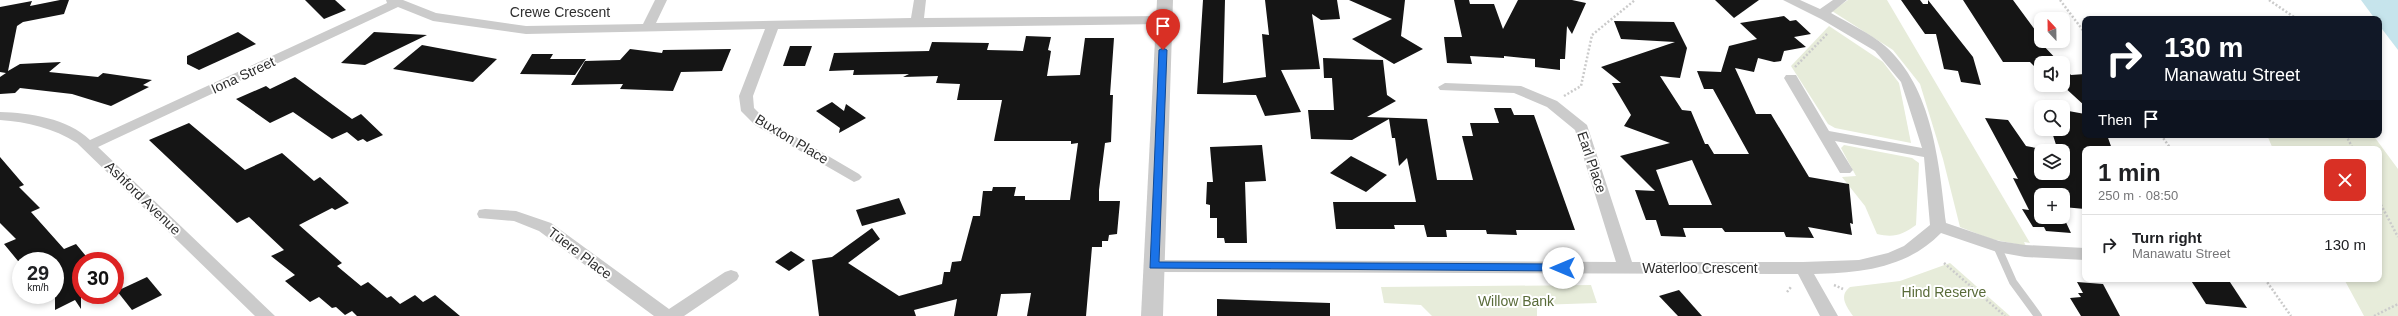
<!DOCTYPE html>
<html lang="en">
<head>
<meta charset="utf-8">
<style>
  body { margin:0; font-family:Arial,sans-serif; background:#f2f2f2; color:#202124; height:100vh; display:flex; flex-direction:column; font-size:15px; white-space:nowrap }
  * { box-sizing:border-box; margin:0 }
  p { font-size:13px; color:#757577 }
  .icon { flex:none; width:22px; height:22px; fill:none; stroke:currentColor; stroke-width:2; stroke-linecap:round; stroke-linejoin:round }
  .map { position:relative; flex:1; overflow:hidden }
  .details { position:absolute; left:2082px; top:146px; width:300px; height:136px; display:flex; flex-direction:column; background:#fff; border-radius:8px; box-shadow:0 2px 6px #0003 }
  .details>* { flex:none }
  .hud { position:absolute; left:2082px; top:16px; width:300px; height:122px; border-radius:8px; box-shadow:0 2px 6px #0003; background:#111827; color:#fff; overflow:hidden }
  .needle { width:26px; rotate:338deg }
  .fabs { position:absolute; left:2034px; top:12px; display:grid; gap:8px }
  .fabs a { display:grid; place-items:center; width:36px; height:36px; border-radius:8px; background:#fff; box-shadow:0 2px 6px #0003; font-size:20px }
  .speed { position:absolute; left:12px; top:252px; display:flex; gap:8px; font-size:20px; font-weight:700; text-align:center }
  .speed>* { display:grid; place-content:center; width:52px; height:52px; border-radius:50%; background:#fff; box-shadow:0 2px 6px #0003; line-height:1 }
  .speed small { font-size:10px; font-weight:400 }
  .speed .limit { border:6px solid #d22; background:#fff; color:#111 }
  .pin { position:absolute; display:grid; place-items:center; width:34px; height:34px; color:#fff; margin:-41px -17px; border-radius:50% 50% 50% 0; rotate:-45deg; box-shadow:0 0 4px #0007 }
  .pin .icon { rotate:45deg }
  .me { position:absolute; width:44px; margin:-22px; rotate:270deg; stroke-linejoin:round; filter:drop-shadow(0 0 3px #0008) }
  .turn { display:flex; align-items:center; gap:14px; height:84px; padding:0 16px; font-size:18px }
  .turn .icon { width:52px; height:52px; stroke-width:2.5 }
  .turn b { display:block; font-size:28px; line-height:34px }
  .then { display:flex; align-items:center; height:38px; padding:0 16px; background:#0003; gap:8px; font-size:15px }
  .round { display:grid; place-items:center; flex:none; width:42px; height:42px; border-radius:8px; background:#f2f2f2 }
  .headline { display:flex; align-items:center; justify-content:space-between; height:68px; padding:0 16px }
  h1 { font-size:24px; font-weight:700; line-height:30px }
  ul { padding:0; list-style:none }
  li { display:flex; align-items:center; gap:12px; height:60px; padding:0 16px; border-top:1px solid #e0e0e0 }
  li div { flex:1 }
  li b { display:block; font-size:15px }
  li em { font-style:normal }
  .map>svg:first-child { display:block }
  .green { fill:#e7ecda }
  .water { fill:#c6e4ec }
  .building { fill:#151515; fill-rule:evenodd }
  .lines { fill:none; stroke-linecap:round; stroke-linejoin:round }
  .path { stroke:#cbcbcb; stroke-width:2.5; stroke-dasharray:2 2; stroke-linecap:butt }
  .service { stroke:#cbcbcb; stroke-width:8 }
  .minor { fill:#cbcbcb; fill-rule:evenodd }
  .tertiary { fill:#cbcbcb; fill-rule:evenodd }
  .route { fill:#1a73e8; stroke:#114b97 }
  .labels { text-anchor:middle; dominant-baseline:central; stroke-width:4; stroke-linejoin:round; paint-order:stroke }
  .street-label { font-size:14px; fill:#2e2e2e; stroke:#fff }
  .park-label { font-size:14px; fill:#596b39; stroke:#fff }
</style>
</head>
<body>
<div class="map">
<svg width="2398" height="316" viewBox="0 0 2398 316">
  <rect width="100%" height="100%" fill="#fff"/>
  <g class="green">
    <polygon points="1848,0 1887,0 2030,243 2024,242 2026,246 1991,239 1960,227 1943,159 1920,84 1893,50 1832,11"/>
    <polygon points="1829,26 1883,62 1899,83 1911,143 1835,128 1828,124 1791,66"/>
    <polygon points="2267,135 2373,135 2398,169 2398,316 2364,316 2344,279 2379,279 2379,149 2273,149"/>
    <path d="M1844,145l68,13 7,5 -3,62c-14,10 -22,13 -39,9l-12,-28 -23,-29 14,-1 -15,-28z"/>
    <path d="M1950,263l60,53h-157c-6,-9 -15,-20 -3,-29l50,-6z"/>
    <polygon points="1591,285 1597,303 1537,305 1537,316 1432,316 1421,305 1384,303 1381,287"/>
  </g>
  <polygon class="water" points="2361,0 2398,0 2398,50 2379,25 2379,19 2375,19"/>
  <g class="building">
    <polygon points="60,0 69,0 64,14 23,22 17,26 8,71 20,64 61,62 49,72 98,77 103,73 152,80 143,85 149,87 111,106 72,94 20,88 15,93 0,94 0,77 6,73 0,72 0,7 32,1 30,6"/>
    <polygon points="305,0 335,0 346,10 324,19"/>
    <polygon points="1203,0 1225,0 1223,83 1266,77 1262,34 1269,35 1265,0 1337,0 1340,19 1321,20 1312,14 1320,69 1281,70 1301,112 1265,116 1256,95 1197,94"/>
    <polygon points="1349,0 1405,0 1401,36 1423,49 1394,64 1352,39 1392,19"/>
    <polygon points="1454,0 1469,0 1470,4 1494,4 1503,29 1518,0 1572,0 1586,3 1572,34 1567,26 1565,59 1560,59 1560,70 1535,67 1535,59 1504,56 1504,58 1470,56 1472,64 1447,63 1444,37 1462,37"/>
    <polygon points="1715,0 1759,0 1734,18"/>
    <polygon points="1901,0 1920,0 1923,4 1928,4 1928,0 1973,57 1981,85 1961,82 1958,71 1944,69 1936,34 1925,34"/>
    <polygon points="1963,0 2013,0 2041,38 2041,43 2060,63 2041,63 2040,72 2030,62 2003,62"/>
    <path d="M1784,16l6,5 6,-1 15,14 -17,3 12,10 -22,4 -3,10 -7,1 -16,-4 -4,14 -19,-4 21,46h15l38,63 40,7 4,40 -3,-1 2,12 -44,-8 6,11 -28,-1 -2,-5h-59l-3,-4h-39l3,9 -25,-1 -5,-16h-10l-11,-30 20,1 -35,-35 50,-13 -46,-17 7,-11 -19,-32h9l-20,-16 74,-25 -54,-3 -7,-18 60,1 13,26 -7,30 -20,-2 22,34 9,1 14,33h3l6,10h35l-36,-65h-9l-7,-18 24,1 8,-26 28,-7 -17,-16zM1692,160l20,45h-43l-13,-35z"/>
    <polygon points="238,32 256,44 199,70 187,64 187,56"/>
    <polygon points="374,32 427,35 365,65 341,63"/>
    <polygon points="1026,36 1051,37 1048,50 1051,51 1047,76 1080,75 1085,38 1114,38 1110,95 1113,95 1111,142 1105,143 1099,190 1099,201 1120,201 1117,234 1109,235 1108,241 1102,241 1102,247 1092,247 1086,316 1027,316 1031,293 1001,294 997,316 954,316 957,299 914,310 916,316 819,316 812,260 832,257 872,228 880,239 848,263 899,296 942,284 944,272 950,272 952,262 961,261 973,216 980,216 983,191 992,191 993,187 1016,187 1014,196 1025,196 1025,200 1070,200 1078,143 1071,144 1071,141 994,141 1002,100 957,100 960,84 936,83 938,76 903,77 909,74 853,75 854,70 829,71 834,53 929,51 932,42 989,43 987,50 1023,51"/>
    <polygon points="422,45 497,59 473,82 393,69"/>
    <polygon points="790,46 812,46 805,66 783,66"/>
    <polygon points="630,49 662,53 663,50 731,49 722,71 681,72 673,91 620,89 623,84 571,85 585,61 620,60"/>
    <polygon points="532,54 553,54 550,59 586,59 575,75 520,74"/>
    <polygon points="1323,58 1383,60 1387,95 1396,101 1367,117 1427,119 1437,180 1473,180 1462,136 1473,136 1470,123 1499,123 1494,108 1511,108 1514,115 1534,115 1575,230 1516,230 1517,235 1487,234 1486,230 1446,230 1447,237 1427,237 1424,225 1394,225 1395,229 1336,229 1333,202 1416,202 1407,158 1399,166 1395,138 1392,138 1389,119 1352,140 1311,139 1308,110 1334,110 1332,78 1324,78"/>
    <polygon points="2063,67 2071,75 2085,74 2085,106 2062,85"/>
    <polygon points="295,77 352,119 361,114 383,135 367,142 363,139 358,141 347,132 332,139 293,112 270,123 236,99 266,86 270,89"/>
    <polygon points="832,102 844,111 846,104 866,118 839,133 840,128 816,111"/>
    <polygon points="2063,110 2085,114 2085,135 2107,135 2112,149 2085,149 2085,209 2063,207 2063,195 2041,195 2041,217 2063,216 2071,233 2046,231 2044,227 2033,227 2022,209 2029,210 2013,178 2018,179 1985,118 2008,120 2026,146 2052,151 2041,151 2041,173 2063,173 2063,151 2058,151 2051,129 2063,129"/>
    <polygon points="189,123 245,170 282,153 314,181 320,177 349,203 335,210 332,208 299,225 342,263 337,266 361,286 368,282 387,298 391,296 400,304 415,295 423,302 435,295 460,316 357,316 352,311 345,315 336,307 332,308 319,297 310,302 285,281 295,275 271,256 284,250 249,217 237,223 149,140"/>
    <polygon points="1262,145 1266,181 1245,182 1247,243 1225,243 1224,238 1217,238 1217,218 1210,218 1210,205 1206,204 1207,182 1213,182 1210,147"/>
    <polygon points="1351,156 1387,175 1366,192 1330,173"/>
    <polygon points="0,157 24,185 19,187 40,208 31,212 64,249 76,244 90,261 81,261 81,309 75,300 55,310 55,288 63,284 55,273 55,260 18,261 4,244 16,239 0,223"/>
    <polygon points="899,198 906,214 862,226 856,210"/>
    <polygon points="791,251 805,260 789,271 775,262"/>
    <polygon points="147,277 162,295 132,310 117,291"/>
    <polygon points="2190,279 2228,279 2247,308 2206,304"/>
    <polygon points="2077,282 2103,284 2120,316 2081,316 2070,298 2081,297 2078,293 2083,293"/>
    <polygon points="1679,290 1702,316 1678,316 1659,296"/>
    <polygon points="1217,299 1330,303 1330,316 1217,316"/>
  </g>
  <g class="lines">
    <g class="path">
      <polyline points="2060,0 2085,33"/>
      <polyline points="2269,0 2297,19"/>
      <polyline points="1795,67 1828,33"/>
      <polyline points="1564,96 1581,86 1592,35 1635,0"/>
      <polyline points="2161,135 2171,149"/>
      <polyline points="2346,135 2353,149"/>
      <polyline points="2379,201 2398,237"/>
      <polyline points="1944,263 2005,316"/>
      <polyline points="2265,279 2291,316"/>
      <polyline points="1834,285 1843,289"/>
      <polyline points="1787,292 1791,287"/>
      <polyline points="2374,316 2398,304"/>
    </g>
    <polyline class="service" points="1997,246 2013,282 2038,316"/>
    <g class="minor">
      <path d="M386,0h17l33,13 90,13 117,-2 12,-24h12l-11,23 255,-5 3,-18h12l-2,18 240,-2 7,4 -7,4 -386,5 -25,67 1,12 11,11 94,55 3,3 -3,3 -5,2 -99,-57 -14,-14 -2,-15 26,-67 -239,5 -93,-13 -35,-14 -300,140 177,169h-20l-178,-173c-24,-15 -49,-21 -77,-23v-8c30,1 67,6 90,28l297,-137z"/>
      <path d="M1783,0h17l20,9 13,-9h14l-16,13c17,10 39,20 54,33 48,42 54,118 61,177l53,18 26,4 60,3v12l-60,-3 -28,-5 -56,-19c-34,35 -80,40 -127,41l24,42h-18l-22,-42 -644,-2 -6,-2 -2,-4 2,-4 6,-2 462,2 -41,-132 -28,-23 -33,-14 -74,-3 -2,-3 7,-4 76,3 36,15 30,24 45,137h171l56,-2 29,-7 16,-7 26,-21 -6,-68 -89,-16 18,29 -3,3h-10l-56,-95 2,-3h10l33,56 93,17 -21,-66 -26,-31 -54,-32z"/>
      <polygon points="485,209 516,211 551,223 669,309 725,272 731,270 737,272 739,276 737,280 684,316 654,316 539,231 514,221 479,218 477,214 479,210"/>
    </g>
    <polygon class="tertiary" points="1157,0 1173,0 1163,316 1141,316"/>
  </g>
  <polygon class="route" points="1163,48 1167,50 1159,262 1563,264 1568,268 1563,271 1150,268 1159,50"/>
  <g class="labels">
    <g class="street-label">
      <text x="560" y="12">Crewe Crescent</text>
      <text transform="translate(243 75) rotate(-25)">Iona Street</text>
      <text transform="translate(792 139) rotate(31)">Buxton Place</text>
      <text transform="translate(1592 162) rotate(71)">Earl Place</text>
      <text transform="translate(143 198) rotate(44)">Ashford Avenue</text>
      <text transform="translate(580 253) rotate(37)">Tūere Place</text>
      <text x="1700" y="268">Waterloo Crescent</text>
    </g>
    <g class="park-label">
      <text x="1944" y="292">Hind Reserve</text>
      <text x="1516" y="301">Willow Bank</text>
    </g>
  </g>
</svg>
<div class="fabs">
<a><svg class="needle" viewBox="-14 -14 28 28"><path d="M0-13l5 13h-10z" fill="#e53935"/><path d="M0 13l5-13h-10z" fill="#757577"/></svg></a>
<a><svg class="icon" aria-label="sound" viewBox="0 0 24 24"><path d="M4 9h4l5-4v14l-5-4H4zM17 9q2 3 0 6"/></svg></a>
<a><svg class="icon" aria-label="search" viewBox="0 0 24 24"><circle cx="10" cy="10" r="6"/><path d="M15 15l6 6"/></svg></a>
<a><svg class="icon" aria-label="layers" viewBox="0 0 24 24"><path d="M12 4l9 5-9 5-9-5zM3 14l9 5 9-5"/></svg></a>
<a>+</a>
</div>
<div class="speed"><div>29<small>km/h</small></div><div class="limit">30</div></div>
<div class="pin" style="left:1163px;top:50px;background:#d93025"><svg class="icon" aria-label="arrive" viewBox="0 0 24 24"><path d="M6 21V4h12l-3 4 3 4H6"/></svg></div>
<svg class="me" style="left:1563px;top:268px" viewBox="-20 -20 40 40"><circle r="19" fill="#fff"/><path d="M0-13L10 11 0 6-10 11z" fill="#1a73e8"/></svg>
<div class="hud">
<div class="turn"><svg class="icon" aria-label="right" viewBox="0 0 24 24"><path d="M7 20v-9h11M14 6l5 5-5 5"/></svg><div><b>130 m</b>Manawatu Street</div></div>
<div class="then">Then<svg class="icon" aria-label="arrive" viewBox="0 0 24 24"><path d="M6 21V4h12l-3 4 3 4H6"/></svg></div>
</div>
<section class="details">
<div class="headline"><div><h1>1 min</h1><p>250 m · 08:50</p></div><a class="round" style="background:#d93025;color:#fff"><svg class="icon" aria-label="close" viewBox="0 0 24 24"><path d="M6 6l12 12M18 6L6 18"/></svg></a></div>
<ul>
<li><svg class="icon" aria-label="right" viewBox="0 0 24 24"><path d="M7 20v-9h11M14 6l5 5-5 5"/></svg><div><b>Turn right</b><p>Manawatu Street</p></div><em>130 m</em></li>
</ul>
</section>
</div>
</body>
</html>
